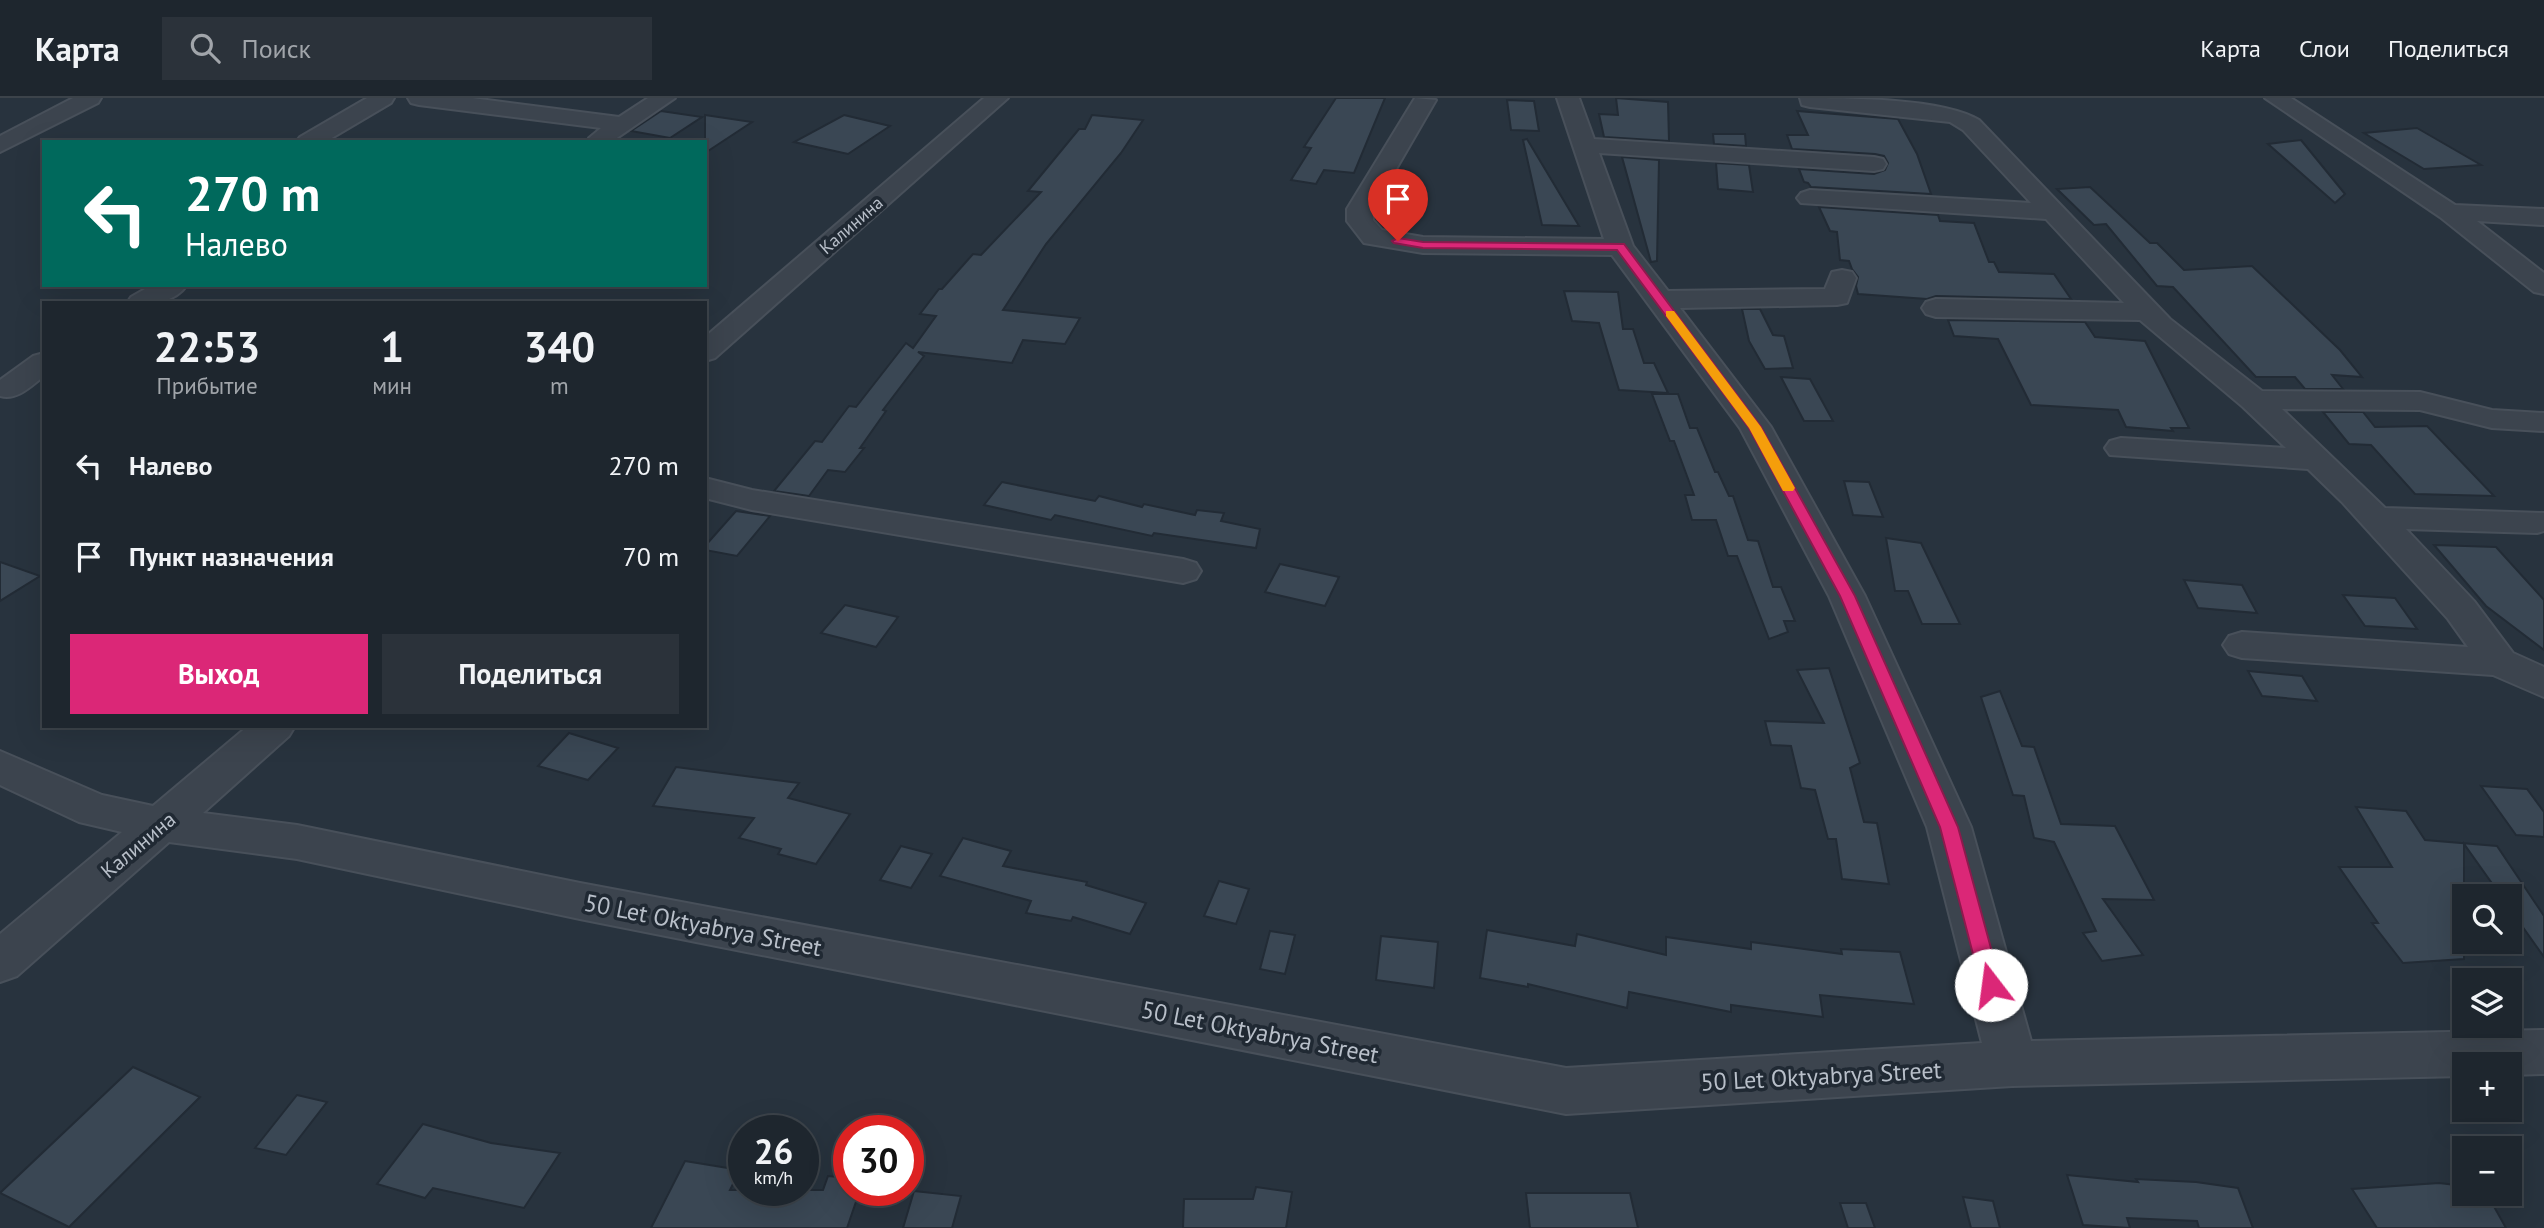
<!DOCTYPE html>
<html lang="ru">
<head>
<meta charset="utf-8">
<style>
  body { margin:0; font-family:"PT Sans",sans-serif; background:#2b323a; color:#f1f3f6; height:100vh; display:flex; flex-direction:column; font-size:26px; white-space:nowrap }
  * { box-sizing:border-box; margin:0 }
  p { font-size:23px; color:#a1a5aa }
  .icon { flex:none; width:38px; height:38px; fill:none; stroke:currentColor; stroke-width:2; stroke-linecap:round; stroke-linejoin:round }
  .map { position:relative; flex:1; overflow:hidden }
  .side { position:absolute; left:42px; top:203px; width:665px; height:427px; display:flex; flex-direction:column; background:#1e262e; border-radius:0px; box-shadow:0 7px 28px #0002,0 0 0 2px #3c434a }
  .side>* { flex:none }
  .hud { position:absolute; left:42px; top:42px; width:665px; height:147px; border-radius:0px; box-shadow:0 7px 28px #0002,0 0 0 2px #3c434a; background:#00695c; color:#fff; overflow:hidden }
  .fabs { position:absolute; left:2452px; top:786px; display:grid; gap:14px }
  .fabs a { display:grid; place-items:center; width:70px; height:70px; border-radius:0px; background:#1e262e; box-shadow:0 7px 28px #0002,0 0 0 2px #3c434a; font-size:35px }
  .speed { position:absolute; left:728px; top:1017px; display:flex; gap:14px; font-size:35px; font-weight:700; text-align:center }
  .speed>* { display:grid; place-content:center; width:91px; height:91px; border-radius:50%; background:#1e262e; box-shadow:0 7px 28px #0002,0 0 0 2px #3c434a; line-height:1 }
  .speed small { font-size:18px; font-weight:400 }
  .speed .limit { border:10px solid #d22; background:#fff; color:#111 }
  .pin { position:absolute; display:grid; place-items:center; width:60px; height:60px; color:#fff; margin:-72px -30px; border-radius:50% 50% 50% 0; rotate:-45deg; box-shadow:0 0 7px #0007 }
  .pin .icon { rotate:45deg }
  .me { position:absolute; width:77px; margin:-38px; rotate:345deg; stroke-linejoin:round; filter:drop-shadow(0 0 5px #0008) }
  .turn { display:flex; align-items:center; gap:24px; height:147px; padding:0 28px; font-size:32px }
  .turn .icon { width:91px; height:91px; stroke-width:2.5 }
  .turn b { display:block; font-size:49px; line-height:60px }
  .eta { display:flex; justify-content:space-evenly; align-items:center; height:119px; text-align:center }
  .eta b { font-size:42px; font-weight:700; line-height:49px }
  .cta { display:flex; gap:14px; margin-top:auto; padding:14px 28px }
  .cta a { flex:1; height:80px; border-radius:0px; background:#db2777; color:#fff; font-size:28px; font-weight:700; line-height:80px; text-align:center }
  .cta a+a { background:#2b323a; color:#f1f3f6 }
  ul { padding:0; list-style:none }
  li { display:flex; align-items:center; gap:21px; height:91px; padding:0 28px }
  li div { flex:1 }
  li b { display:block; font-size:26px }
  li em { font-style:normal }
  header { display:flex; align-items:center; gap:42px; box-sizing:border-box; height:98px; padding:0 35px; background:#1e262e; border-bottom:2px solid #3c434a }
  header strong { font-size:33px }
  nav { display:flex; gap:38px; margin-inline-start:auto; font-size:24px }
  .search { width:490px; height:63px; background:#2b323a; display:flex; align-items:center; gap:18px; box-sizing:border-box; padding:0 24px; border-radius:0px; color:#a1a5aa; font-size:26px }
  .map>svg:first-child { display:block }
  .building { fill:#3a4754; stroke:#222b35; stroke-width:2 }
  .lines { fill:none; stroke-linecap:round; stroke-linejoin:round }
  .minor-casing { stroke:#48505a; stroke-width:4 }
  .minor { fill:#3c444e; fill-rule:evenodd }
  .route { fill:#db2777; stroke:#8e194d; stroke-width:2 }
  .slow { fill:#f59e0b }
  .labels { text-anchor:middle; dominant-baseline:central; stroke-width:7; stroke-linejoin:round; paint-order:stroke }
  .far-street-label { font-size:18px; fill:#b8bfc9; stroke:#202933 }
  .street-label { font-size:21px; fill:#b8bfc9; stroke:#202933 }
  .near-street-label { font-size:24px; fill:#b8bfc9; stroke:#202933 }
</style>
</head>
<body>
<header>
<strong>Карта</strong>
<div class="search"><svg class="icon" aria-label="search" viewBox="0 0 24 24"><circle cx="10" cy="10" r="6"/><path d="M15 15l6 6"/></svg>Поиск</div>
<nav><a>Карта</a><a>Слои</a><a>Поделиться</a></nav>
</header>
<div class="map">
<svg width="2544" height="1130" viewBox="0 0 2544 1130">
  <rect width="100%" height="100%" fill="#28333e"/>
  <g class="building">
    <polygon points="1336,0 1385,0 1354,75 1324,72 1316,86 1291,82 1311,50 1304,49"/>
    <polygon points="1616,0 1668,4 1669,43 1604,39 1599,16 1618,17"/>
    <polygon points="1507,2 1534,3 1539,33 1511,32"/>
    <polygon points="661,13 702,19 670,40 631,33"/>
    <polygon points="1797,13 1898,21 1917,56 1931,96 1811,89 1808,85 1804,84 1799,71 1874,76 1885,72 1888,65 1884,58 1875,56 1792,51 1787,37 1808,37"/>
    <polygon points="705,17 752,24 705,55"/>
    <polygon points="844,17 890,28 848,56 794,44"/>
    <polygon points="1092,17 1143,22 1121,55 1046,146 1003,212 1080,220 1065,246 1023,242 1012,265 918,254 924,258 883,312 886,313 860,350 864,350 845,374 828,372 809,398 774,393 815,343 822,344 849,308 856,309 906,245 913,250 936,218 920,216 939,191 942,191 973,156 981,157 1041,94 1028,93 1079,31 1085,31"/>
    <polygon points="2417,30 2481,67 2424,71 2364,35"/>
    <polygon points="1713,36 1745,36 1746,48 1714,46"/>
    <polygon points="1527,41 1579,128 1542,127 1523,42"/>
    <polygon points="2301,42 2345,96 2335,105 2268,46"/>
    <polygon points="1622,59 1659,62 1657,163 1651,164"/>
    <polygon points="1716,65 1749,67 1753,94 1718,91"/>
    <polygon points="2090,89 2150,145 2157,145 2184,172 2252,168 2340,252 2362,279 2332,277 2343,291 2305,291 2295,279 2256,279 2173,189 2157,188 2106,126 2094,127 2057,91"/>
    <polygon points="1819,109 1938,117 1940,123 1974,125 1989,164 1994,164 1999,174 2054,176 2071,201 1936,198 1927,201 1858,196 1856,188 1858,179 1852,171 1849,163 1840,162 1837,134 1830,133"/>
    <polygon points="1564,193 1618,194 1623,231 1633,231 1644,265 1654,265 1668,295 1619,292 1599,225 1572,223"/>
    <polygon points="1742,211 1760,211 1773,237 1784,238 1793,270 1765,271 1749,243"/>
    <polygon points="1948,222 2085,224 2095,239 2145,243 2189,330 2171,330 2173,333 2126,329 2118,312 2031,307 1998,241 1954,238"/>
    <polygon points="1781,279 1810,281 1833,323 1804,323"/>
    <polygon points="1652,296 1678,296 1690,330 1697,330 1715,374 1718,374 1729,398 1733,398 1748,442 1758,443 1773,489 1781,489 1795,523 1784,523 1788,534 1769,541 1737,458 1728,458 1716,422 1692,422 1685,397 1694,397 1674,343 1670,343"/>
    <polygon points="2323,314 2363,314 2375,329 2427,328 2494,398 2415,396 2371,347 2349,346"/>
    <polygon points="1844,383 1869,384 1883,419 1853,417"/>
    <polygon points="1002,384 1095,403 1099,398 1142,409 1144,406 1195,417 1197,412 1224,415 1221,423 1260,431 1256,450 1154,435 1152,438 1055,417 1051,422 984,407"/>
    <polygon points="736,413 770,418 737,458 705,452 705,448"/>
    <polygon points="1886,440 1921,445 1960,526 1922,526 1908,493 1895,493"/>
    <polygon points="2434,447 2496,449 2544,502 2544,552 2486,508"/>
    <polygon points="0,464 40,478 0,503"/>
    <polygon points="1280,466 1339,479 1325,508 1265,494"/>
    <polygon points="2184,482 2242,487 2257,515 2198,510"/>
    <polygon points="2343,497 2395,500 2417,531 2365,528"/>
    <polygon points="845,507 898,519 876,549 821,535"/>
    <polygon points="1829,570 1860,665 1850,670 1864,724 1877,725 1889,786 1842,781 1836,741 1828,741 1815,692 1801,690 1791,648 1771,647 1765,623 1824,625 1797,572"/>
    <polygon points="2248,573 2302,578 2317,603 2262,598"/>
    <polygon points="2000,593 2022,648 2034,649 2061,726 2115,728 2154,802 2103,801 2143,857 2102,863 2083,835 2096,833 2054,744 2034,740 2024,698 2013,697 1981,599"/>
    <polygon points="569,635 618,650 588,682 538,668"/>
    <polygon points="676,669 799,685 788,700 850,716 816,766 778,756 781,751 739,740 754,720 653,708"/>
    <polygon points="2481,688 2527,691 2544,714 2544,739 2516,737"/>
    <polygon points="2356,709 2406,713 2425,742 2497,748 2544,818 2544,859 2510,811 2510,798 2501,798 2464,746 2464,861 2403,865 2372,825 2378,825 2339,769 2392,769"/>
    <polygon points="963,740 1011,753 1003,768 1087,784 1086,787 1146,805 1130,836 1073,819 1071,823 1026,815 1031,803 940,778"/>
    <polygon points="901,748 932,756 911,790 880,782"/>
    <polygon points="1219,783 1249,791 1236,826 1204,818"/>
    <polygon points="1487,832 1575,848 1577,836 1666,857 1666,839 1751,851 1751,844 1842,856 1841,851 1900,854 1914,906 1820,897 1823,919 1731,907 1731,914 1629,894 1627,910 1528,886 1528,889 1480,880"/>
    <polygon points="1270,833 1295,837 1285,876 1260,871"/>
    <polygon points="1381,838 1438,844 1434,890 1376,882"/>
    <polygon points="133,969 200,999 69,1129 0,1095"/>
    <polygon points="297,997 327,1004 286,1057 255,1050"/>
    <polygon points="423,1026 491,1045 560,1055 524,1110 433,1090 425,1100 377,1086"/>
    <polygon points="685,1063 740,1072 730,1092 823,1092 828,1078 849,1080 849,1092 860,1092 847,1130 651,1130"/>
    <polygon points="2067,1077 2138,1084 2136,1081 2196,1084 2238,1090 2253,1130 2199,1130 2197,1123 2127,1120 2130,1130 2083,1127"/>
    <polygon points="2439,1085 2464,1088 2464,1096 2487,1096 2506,1130 2377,1130 2352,1091"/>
    <polygon points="1256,1089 1292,1094 1286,1130 1183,1130 1184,1101 1253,1101"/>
    <polygon points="914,1093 961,1098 952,1130 903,1130"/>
    <polygon points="1526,1095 1630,1095 1638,1130 1530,1130"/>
    <polygon points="1963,1099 1993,1103 2000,1130 1971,1130"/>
    <polygon points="1840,1105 1866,1105 1875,1130 1848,1130"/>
  </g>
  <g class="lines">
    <g class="minor-casing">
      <g id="minor">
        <polygon points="73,0 101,0 98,5 0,54 0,38"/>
        <polygon points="367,0 394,0 391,5 325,44 296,44 300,39"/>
        <polygon points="408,0 472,0 619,19 648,0 675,0 611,44 592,44 589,40 601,30 419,7 411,5"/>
        <polygon points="984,0 1008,0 715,260 705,263 705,239"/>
        <polygon points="1415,0 1436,2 1373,111 1373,122 1382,132 1423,139 1604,141 1557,0 1579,0 1594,41 1874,59 1883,61 1886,66 1883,71 1874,73 1599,55 1633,148 1668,193 1825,191 1832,174 1842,172 1852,174 1856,180 1847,205 1837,207 1680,210 1771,329 1865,498 1971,729 2031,943 2544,932 2544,976 2510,977 2510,966 2464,966 2464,978 2012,988 1566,1016 580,821 297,761 169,744 17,878 0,884 0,836 122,734 79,724 0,687 0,653 102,697 153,708 248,628 295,628 289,638 203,715 297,727 580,785 1566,970 1982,945 1927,729 1829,498 1740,330 1612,157 1423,155 1364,145 1347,123 1347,111"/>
        <path d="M1800,0c46,0 142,0 179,22l191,199 92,72 158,1 72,18 52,3v18l-52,-3 -72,-18 -138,-1 103,99 159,5v18l-7,2 -131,-4 68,72 39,52 31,14v30l-51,-22 -251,-17 -13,-4 -6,-9 6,-9 13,-4 226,15 -20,-28 -106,-117 -34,-33 -198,-14 -5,-7 5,-7 11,-3 165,10 -43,-41 -103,-87 -204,-3 -10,-3 -4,-6 4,-6 10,-3 188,4 -78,-84 -245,-16 -4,-5 4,-5 9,-3 221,13 -68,-73 -13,-8 -140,-15 -8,-2z"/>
        <polygon points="2265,0 2291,0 2455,107 2544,111 2544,127 2477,123 2544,175 2544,196 2534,194 2440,119"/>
        <path d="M152,187h35c-14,20 -38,18 -60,18l4,-6z"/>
        <path d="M44,255v23c-13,10 -27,25 -44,20v-16l33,-24z"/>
        <polygon points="705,380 752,392 1183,461 1196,465 1201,473 1196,481 1183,485 752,412 705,400"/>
      </g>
    </g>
    <use href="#minor" class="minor"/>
  </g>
  <polygon class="route" points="1398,140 1423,144 1624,146 1761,329 1855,498 1958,729 2001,887 1998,893 1991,896 1984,893 1981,887 1940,729 1840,498 1749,330 1617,152 1423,150 1394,145 1392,143"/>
  <polygon class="slow" points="1666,213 1674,213 1761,329 1795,390 1793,393 1783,393 1749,330 1666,218"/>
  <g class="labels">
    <g class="far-street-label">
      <text transform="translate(851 127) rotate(-41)">Калинина</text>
    </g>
    <g class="street-label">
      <text transform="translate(138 747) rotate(-40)">Калинина</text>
    </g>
    <g class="near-street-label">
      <text transform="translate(703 827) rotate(11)">50 Let Oktyabrya Street</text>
      <text transform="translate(1260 934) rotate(11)">50 Let Oktyabrya Street</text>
      <text transform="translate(1821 978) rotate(-3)">50 Let Oktyabrya Street</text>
    </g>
  </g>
</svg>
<div class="fabs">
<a><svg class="icon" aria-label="search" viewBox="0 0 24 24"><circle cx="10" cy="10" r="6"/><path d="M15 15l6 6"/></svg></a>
<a><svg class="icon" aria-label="layers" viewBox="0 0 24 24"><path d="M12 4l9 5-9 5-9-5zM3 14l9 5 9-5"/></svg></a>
<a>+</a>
<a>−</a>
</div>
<div class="speed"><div>26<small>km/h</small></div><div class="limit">30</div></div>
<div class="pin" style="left:1398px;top:143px;background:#d93025"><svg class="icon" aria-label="arrive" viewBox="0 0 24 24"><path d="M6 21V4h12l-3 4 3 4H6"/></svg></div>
<svg class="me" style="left:1991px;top:887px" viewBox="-20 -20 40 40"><circle r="19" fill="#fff"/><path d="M0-13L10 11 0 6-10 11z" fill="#db2777"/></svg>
<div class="hud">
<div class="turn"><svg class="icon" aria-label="left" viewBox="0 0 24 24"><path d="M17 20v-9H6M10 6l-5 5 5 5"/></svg><div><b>270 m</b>Налево</div></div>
</div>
<section class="side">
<div class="eta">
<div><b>22:53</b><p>Прибытие</p></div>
<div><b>1</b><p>мин</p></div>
<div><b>340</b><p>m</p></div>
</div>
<ul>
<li><svg class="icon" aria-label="left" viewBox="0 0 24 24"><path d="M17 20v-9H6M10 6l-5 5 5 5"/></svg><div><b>Налево</b></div><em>270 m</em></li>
<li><svg class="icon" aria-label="arrive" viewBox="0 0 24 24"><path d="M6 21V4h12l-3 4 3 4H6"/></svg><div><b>Пункт назначения</b></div><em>70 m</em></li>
</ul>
<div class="cta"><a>Выход</a><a>Поделиться</a></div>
</section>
</div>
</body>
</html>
